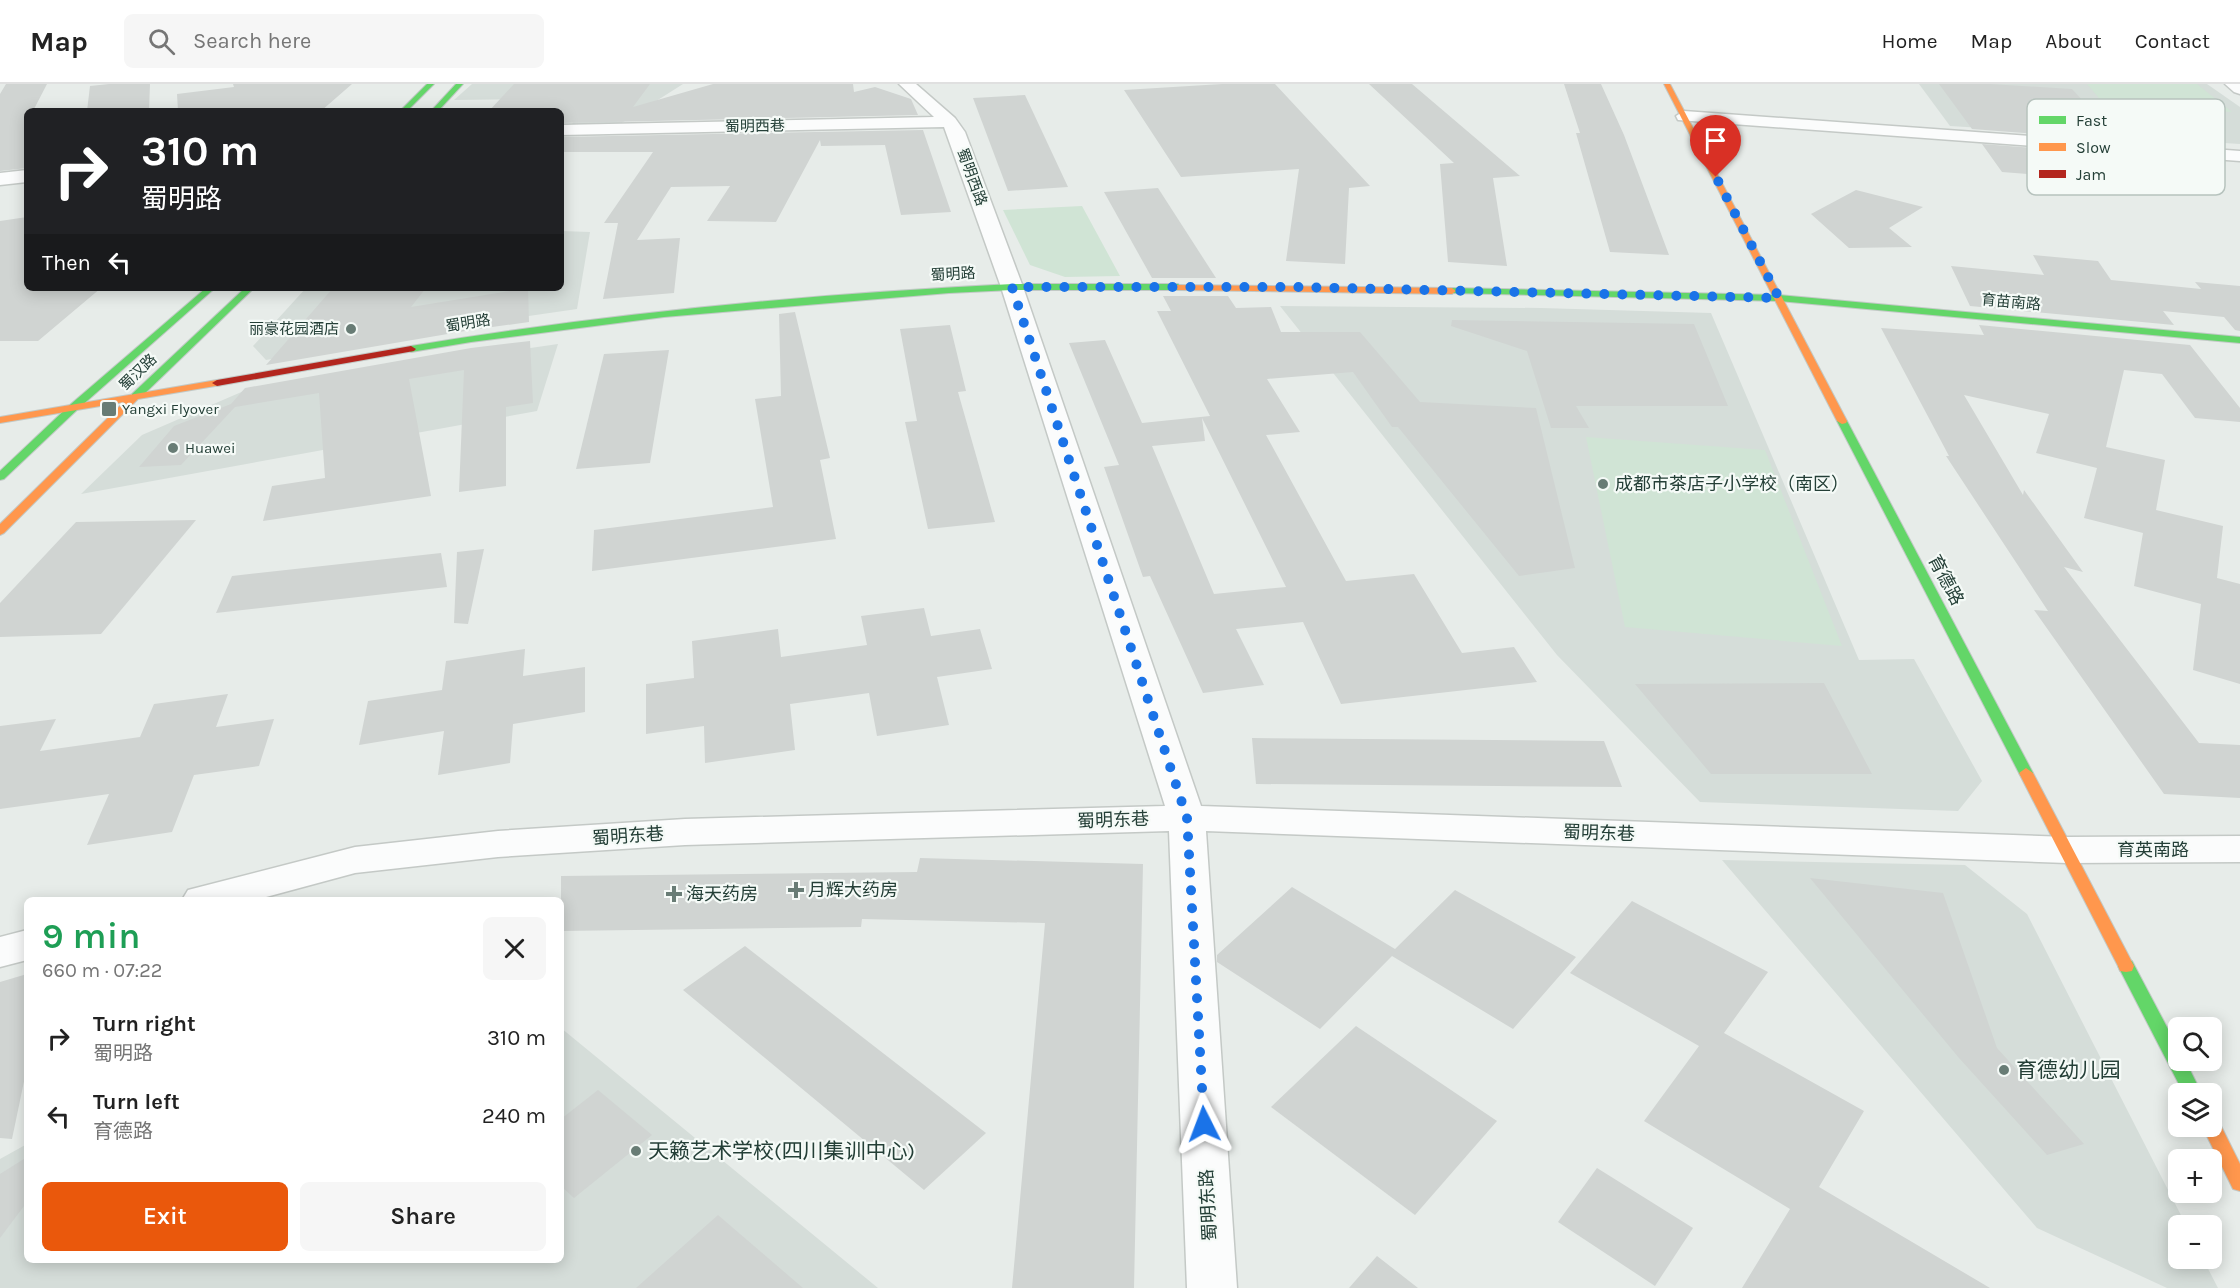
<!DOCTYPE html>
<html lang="en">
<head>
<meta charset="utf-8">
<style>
  body { margin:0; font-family:Karla,"Noto Sans SC",sans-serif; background:#f6f6f6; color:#222; height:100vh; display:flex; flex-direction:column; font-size:22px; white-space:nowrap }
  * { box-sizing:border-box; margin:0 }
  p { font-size:20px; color:#767676 }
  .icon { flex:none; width:33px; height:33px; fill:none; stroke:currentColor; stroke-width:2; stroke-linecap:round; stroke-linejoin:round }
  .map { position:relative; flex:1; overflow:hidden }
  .drawer { position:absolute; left:24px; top:813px; width:540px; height:366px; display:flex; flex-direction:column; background:#fff; border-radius:9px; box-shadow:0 3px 15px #0003 }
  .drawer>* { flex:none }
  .top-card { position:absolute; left:24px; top:24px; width:540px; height:183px; border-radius:9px; box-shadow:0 3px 15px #0003; background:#202124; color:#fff; overflow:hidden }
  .controls { position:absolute; left:2168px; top:933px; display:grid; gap:12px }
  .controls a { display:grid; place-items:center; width:54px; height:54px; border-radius:9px; background:#fff; box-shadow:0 3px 15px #0003; font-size:30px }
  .pin { position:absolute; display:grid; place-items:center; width:51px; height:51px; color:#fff; margin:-62px -26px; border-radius:50% 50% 50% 0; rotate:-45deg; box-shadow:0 0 6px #0007 }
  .pin .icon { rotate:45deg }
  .me { position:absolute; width:66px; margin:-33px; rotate:357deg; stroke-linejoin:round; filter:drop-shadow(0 0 4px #0008) }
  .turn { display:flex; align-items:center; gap:21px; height:126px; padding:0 18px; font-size:27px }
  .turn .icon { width:78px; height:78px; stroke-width:2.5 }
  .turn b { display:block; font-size:42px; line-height:51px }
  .then { display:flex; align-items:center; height:57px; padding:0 18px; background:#0003; gap:12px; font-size:22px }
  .round { display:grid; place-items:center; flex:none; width:63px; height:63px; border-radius:9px; background:#f6f6f6 }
  .headline { display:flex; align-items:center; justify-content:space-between; height:102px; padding:0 18px }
  h1 { font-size:36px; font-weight:600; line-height:45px; color:#1e9e55 }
  .primary-button { display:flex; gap:12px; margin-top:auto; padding:12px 18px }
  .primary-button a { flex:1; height:69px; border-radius:9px; background:#ea580c; color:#fff; font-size:24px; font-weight:600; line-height:69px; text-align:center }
  .primary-button a+a { background:#f6f6f6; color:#222 }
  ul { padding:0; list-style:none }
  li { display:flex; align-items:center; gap:18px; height:78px; padding:0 18px }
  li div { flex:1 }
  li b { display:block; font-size:22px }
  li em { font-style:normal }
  header { display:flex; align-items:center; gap:36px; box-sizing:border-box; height:84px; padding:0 30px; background:#fff; border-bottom:2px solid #e0e0e0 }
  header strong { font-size:28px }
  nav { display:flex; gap:33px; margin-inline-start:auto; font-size:21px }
  .search { width:420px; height:54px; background:#f6f6f6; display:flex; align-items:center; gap:15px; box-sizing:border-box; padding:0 21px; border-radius:9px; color:#767676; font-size:22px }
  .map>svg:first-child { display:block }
  .built { fill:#d5ddd9 }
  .green { fill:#d0e4d5 }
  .building { fill:#d0d4d2; fill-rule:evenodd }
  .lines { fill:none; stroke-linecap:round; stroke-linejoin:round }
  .street-casing { stroke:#c4c9c6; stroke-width:3 }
  .fast-casing { stroke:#c2c9c6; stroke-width:2 }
  .slow-casing { stroke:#c2c9c6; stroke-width:2 }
  .jam-casing { stroke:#c2c9c6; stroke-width:2 }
  .street { fill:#fbfcfc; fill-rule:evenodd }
  .fast { fill:#63d668; fill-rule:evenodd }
  .slow { fill:#ff974d; fill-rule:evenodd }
  .jam { fill:#b3261e; fill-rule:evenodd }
  .route { stroke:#1a73e8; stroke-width:10; stroke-dasharray:0 18 }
  .poi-dot { fill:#687c75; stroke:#f5faf7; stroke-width:2 }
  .labels { text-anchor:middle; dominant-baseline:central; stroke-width:4.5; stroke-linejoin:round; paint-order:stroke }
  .far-street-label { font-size:15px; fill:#243f37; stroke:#f5faf7 }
  .far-poi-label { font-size:15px; fill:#243f37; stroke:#f5faf7; text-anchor:start }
  .poi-label { font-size:18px; fill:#243f37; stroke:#f5faf7; text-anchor:start }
  .street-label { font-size:18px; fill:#243f37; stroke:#f5faf7 }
  .near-poi-label { font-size:21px; fill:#243f37; stroke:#f5faf7; text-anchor:start }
  .key { fill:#f5faf7; stroke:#b6c2bd; stroke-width:1.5 }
  .key-label { font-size:16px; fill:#243f37 }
</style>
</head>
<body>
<header>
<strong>Map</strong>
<div class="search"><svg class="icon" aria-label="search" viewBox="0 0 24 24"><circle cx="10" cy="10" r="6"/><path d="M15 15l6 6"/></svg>Search here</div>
<nav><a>Home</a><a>Map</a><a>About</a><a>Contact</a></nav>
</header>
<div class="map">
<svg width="2240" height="1204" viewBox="0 0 2240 1204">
  <rect width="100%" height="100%" fill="#e7ece9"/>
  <g class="built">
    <polygon points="472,0 683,0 620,40 572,40 586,14 454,16"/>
    <polygon points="1919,0 2207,0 2240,23 2240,60 1950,42"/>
    <polygon points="561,147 590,148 577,225 480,239 266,276 253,262 306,204 561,204"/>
    <polygon points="1280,222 1541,224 1711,229 1859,576 1914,575 1982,697 1958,727 1700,718 1557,571"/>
    <polygon points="558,260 537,327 81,410 142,351 246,306"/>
    <polygon points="1722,776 1965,781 2027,830 2186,1141 2178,1142 2178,1174 2203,1175 2218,1204 2167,1204 2037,1144"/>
    <polygon points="561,944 878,1204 0,1204 0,1075 27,1060 27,1176 561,1176"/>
  </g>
  <g class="green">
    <polygon points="2087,0 2197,0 2232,28 2104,20"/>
    <polygon points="1082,122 1120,192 1065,193 1030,181 1003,126"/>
    <polygon points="1586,353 1765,366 1842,562 1625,543"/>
  </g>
  <g class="building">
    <polygon points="6,0 47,0 33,27 27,27 27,84 0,87 0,10"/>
    <polygon points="109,0 150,0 149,27 87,27 90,2"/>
    <polygon points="233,0 352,0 321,27 178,27 177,10 234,3"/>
    <polygon points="514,0 650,0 633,23 713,0 853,0 854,8 875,3 911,15 918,31 561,39 561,27 489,27"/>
    <polygon points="1222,0 1275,0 1370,102 1349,104 1345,180 1286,177 1299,85 1181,93 1124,6"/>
    <polygon points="1369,0 1412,0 1520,92 1493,94 1507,182 1448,178 1440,80 1454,79"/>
    <polygon points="1564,0 1601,0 1624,51 1669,171 1610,168 1576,49 1580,49"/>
    <polygon points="1939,0 1990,0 2072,5 2119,56 1972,45"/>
    <polygon points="1025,11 1068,103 1008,107 973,14"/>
    <polygon points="923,46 951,128 901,131 885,61 821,62 820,56 776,138 707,137 730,102 671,103 637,156 680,154 674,209 603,215 618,139 604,139 653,68 561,68 561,53"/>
    <polygon points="1982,60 2134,72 2149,88 2109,86 2118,97 2002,88"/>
    <polygon points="1158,104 1216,194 1152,194 1104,108"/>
    <polygon points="1856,106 1923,123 1889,144 1912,163 1849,164 1811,130"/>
    <polygon points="27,133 27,204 101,204 38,257 0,257 0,137"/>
    <polygon points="2033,171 2098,177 2111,196 2201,205 2195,198 2240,202 2240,247 2235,246 2224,233 2163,227 2174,241 1970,222 1951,182 2044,191"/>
    <polygon points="333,204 426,204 411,223 528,204 529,238 471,246 266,281"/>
    <path d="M1163,212h65l8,12 35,-1 10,25h79l60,70 116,6 39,160 -56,8 -121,-149h-6l-39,-55 -86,7 33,53 -34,3 80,146 68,-7 48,79 52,-6 23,35 -196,22 -38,-82 -67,7 28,56 -61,8 -53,-117 -7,1 -39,-110 15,-2 -50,-122 36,-3 37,83 68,-7 -53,-105h14zM1202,334l84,169 -72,7 -62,-148 53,-5z"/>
    <polygon points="795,228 830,374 820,376 836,455 592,487 594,446 773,423 755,315 781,312 779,230"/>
    <polygon points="1452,236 1694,240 1728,322 1576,322 1589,344 1551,344 1527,267 1451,242"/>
    <polygon points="950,241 966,307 958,308 995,438 928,445 905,338 917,337 900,245"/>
    <polygon points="1979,241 2190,261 2240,324 2240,338 2195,334 2162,290 2124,286 2106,363 2165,376 2156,426 2223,442 2217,494 2240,500 2240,600 2193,586 2201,520 2134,502 2143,449 2084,434 2097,384 2036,369 2049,330 1964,311 2023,411 2024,406 2083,488 2064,483 2199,659 2240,661 2240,714 2164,710 2034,526 2048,527 1946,372 1949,372 1881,244 1984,251"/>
    <polygon points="530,257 533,319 506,323 506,402 459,408 464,286 409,295 431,412 263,437 272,402 325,394 319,309 235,323 181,381 139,383 174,342 231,320 245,304 471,264"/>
    <polygon points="669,266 650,379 576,385 604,270"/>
    <polygon points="196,436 101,550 0,553 0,519 76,438"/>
    <polygon points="484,465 468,540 454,539 457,468"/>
    <polygon points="441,469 447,503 216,529 232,492"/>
    <polygon points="924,524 931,552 980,545 992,585 937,593 949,641 877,652 869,609 790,620 795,666 705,679 704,642 646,650 646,600 694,594 692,557 778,545 781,573 867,561 861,532"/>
    <polygon points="525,565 523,592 585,583 585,628 513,640 510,679 438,691 444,647 359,661 368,617 442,606 446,577"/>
    <polygon points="1824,599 1872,690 1711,690 1635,600"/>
    <polygon points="228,610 216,643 274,635 259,682 194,691 172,748 87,761 109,710 0,725 0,642 56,635 40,667 140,653 154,620"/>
    <polygon points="1252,654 1604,657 1622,703 1256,700"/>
    <polygon points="920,774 1143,780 1134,1204 1012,1204 1045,839 862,835 861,843 561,847 561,792 917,788"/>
    <polygon points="1810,794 1943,809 1997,964 2084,1060 2047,1071 1959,974"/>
    <polygon points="1292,803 1395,865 1455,806 1576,873 1513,945 1392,872 1320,945 1217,878 1217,871"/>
    <polygon points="1632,817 1768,888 1724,949 1864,1027 1819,1103 1990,1204 1742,1204 1790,1125 1644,1037 1699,962 1570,889"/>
    <polygon points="745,862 986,1049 924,1106 683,906"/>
    <polygon points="27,890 27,983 12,1055 0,1054 0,898"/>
    <polygon points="1356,942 1497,1037 1415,1131 1271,1023"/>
    <polygon points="598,1006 652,1051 574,1114 561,1102 561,1035"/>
    <polygon points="27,1073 27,1118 0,1154 0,1090"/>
    <polygon points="1597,1084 1693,1144 1655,1202 1558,1138"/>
    <polygon points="718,1131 803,1204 636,1204"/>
    <polygon points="1377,1172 1418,1204 1349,1204"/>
  </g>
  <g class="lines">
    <g class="street-casing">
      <g id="street">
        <polygon points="899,0 916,0 955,34 965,48 1023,203 1201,722 2067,753 2240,752 2240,778 2067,779 1206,747 1237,1204 1187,1204 1169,747 685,761 498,773 355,789 255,816 182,816 188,806 355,763 498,747 685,735 1165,722 1001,203 944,43 561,51 561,41 934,33"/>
        <polygon points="2225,0 2240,0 2240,10 2234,8"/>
        <polygon points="1684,27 2240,67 2240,77 1678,36 1676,32"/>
        <polygon points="27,86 27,98 0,101 0,89"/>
        <polygon points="27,846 27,876 0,883 0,853"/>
      </g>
    </g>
    <g class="fast-casing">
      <g id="fast">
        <polygon points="427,0 434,0 407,27 400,27"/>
        <polygon points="456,0 463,0 438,27 431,27"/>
        <path d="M1012,200h166l4,3 -4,3h-166l-63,3 -285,24 -193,25 -60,10 -5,-3 5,-3c198,-33 400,-52 601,-62z"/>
        <polygon points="206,204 215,204 79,324 4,395 0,396 0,387 71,320"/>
        <polygon points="245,204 254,204 140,314 132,314 132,310"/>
        <polygon points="1452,204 1779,211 2240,253 2240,259 1779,217 1449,209 1448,207"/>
        <polygon points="1842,334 1847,337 2033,689 2031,692 2021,692 2019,689 1837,337"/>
        <polygon points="2126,876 2132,877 2178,964 2178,976 2185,976 2202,1010 2184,1010 2118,882 2120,877"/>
      </g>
    </g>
    <g class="slow-casing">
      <g id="slow">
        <polygon points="1664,0 1670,0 1847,337 1846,339 1842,340 1837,337"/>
        <polygon points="1175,201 1452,204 1456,207 1452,210 1178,206 1174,203"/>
        <polygon points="217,296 222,299 221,301 138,315 4,449 0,451 0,440 124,318 0,339 0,333"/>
        <polygon points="2026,684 2033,689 2134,882 2132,887 2126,888 2120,887 2118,882 2019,689"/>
        <polygon points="2211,1034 2218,1036 2240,1080 2240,1107 2233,1105 2202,1042 2211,1042"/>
      </g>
    </g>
    <g class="jam-casing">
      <polygon id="jam" points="411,262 416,265 414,267 217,302 212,299 217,296"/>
    </g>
    <use href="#street" class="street"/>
    <use href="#fast" class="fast"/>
    <use href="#slow" class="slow"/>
    <use href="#jam" class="jam"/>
  </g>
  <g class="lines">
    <polyline class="route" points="1204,1040 1187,734 1012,203 1295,203 1779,214 1716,93"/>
  </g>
  <g class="poi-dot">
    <circle cx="351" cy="245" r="6"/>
    <rect x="101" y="317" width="16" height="16" rx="3"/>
    <circle cx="173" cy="364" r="6"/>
    <circle cx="1603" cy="400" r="6"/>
    <path d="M793 797h6v6h6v6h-6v6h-6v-6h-6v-6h6z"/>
    <path d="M671 801h6v6h6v6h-6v6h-6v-6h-6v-6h6z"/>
    <circle cx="2004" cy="986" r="6"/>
    <circle cx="636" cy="1067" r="6"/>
  </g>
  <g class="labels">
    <g class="far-street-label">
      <text transform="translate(755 42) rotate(-1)">蜀明西巷</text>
      <text transform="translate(972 93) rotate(70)">蜀明西路</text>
      <text transform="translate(953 190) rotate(-3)">蜀明路</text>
      <text transform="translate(2011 218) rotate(5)">育苗南路</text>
      <text transform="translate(468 239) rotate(-9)">蜀明路</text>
      <text transform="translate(138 288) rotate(-44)">蜀汉路</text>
    </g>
    <g class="far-poi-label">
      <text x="339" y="245" text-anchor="end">丽豪花园酒店</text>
      <text x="122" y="325">Yangxi Flyover</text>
      <text x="185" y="364">Huawei</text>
    </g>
    <g class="poi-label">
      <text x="1615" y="400">成都市茶店子小学校（南区）</text>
      <text x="808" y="806">月辉大药房</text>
      <text x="686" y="810">海天药房</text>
    </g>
    <g class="street-label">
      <text transform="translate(1946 496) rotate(62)">育德路</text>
      <text transform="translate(1113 736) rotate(-2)">蜀明东巷</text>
      <text transform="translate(1599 749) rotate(2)">蜀明东巷</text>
      <text transform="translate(628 752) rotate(-4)">蜀明东巷</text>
      <text x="2153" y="766">育英南路</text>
      <text transform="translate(1208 1121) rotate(-93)">蜀明东路</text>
    </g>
    <g class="near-poi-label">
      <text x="2016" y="986">育德幼儿园</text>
      <text x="648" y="1067">天籁艺术学校(四川集训中心)</text>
    </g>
  </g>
  <rect x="2027" y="15" width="198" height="96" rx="9" class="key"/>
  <rect x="2039" y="32" width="27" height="8" fill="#63d668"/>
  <rect x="2039" y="59" width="27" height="8" fill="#ff974d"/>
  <rect x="2039" y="86" width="27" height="8" fill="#b3261e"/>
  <g class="key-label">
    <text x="2076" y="42">Fast</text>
    <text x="2076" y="69">Slow</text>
    <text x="2076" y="96">Jam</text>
  </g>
</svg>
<div class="controls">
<a><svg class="icon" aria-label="search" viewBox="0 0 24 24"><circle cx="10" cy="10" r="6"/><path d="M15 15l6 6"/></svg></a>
<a><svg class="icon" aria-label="layers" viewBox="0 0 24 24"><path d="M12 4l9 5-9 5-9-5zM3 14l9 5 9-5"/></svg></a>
<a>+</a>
<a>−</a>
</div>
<div class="pin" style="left:1716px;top:93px;background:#d93025"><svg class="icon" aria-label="arrive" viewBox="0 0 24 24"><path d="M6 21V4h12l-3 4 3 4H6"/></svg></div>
<svg class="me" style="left:1204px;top:1040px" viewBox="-20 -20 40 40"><path d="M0-17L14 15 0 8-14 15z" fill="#1a73e8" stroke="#fff" stroke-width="4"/></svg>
<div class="top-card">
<div class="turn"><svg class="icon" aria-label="right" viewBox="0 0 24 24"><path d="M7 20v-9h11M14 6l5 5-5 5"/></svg><div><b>310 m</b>蜀明路</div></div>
<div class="then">Then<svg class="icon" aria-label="left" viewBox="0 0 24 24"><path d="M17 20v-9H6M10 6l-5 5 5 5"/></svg></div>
</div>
<section class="drawer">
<div class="headline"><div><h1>9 min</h1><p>660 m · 07:22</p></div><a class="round"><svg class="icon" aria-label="close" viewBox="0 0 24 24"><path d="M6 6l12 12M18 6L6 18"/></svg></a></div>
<ul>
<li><svg class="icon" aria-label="right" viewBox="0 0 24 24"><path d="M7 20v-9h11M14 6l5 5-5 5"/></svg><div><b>Turn right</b><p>蜀明路</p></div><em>310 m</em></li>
<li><svg class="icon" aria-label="left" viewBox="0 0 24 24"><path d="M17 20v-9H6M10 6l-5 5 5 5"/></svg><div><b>Turn left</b><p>育德路</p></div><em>240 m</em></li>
</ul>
<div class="primary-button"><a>Exit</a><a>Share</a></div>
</section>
</div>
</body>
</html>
